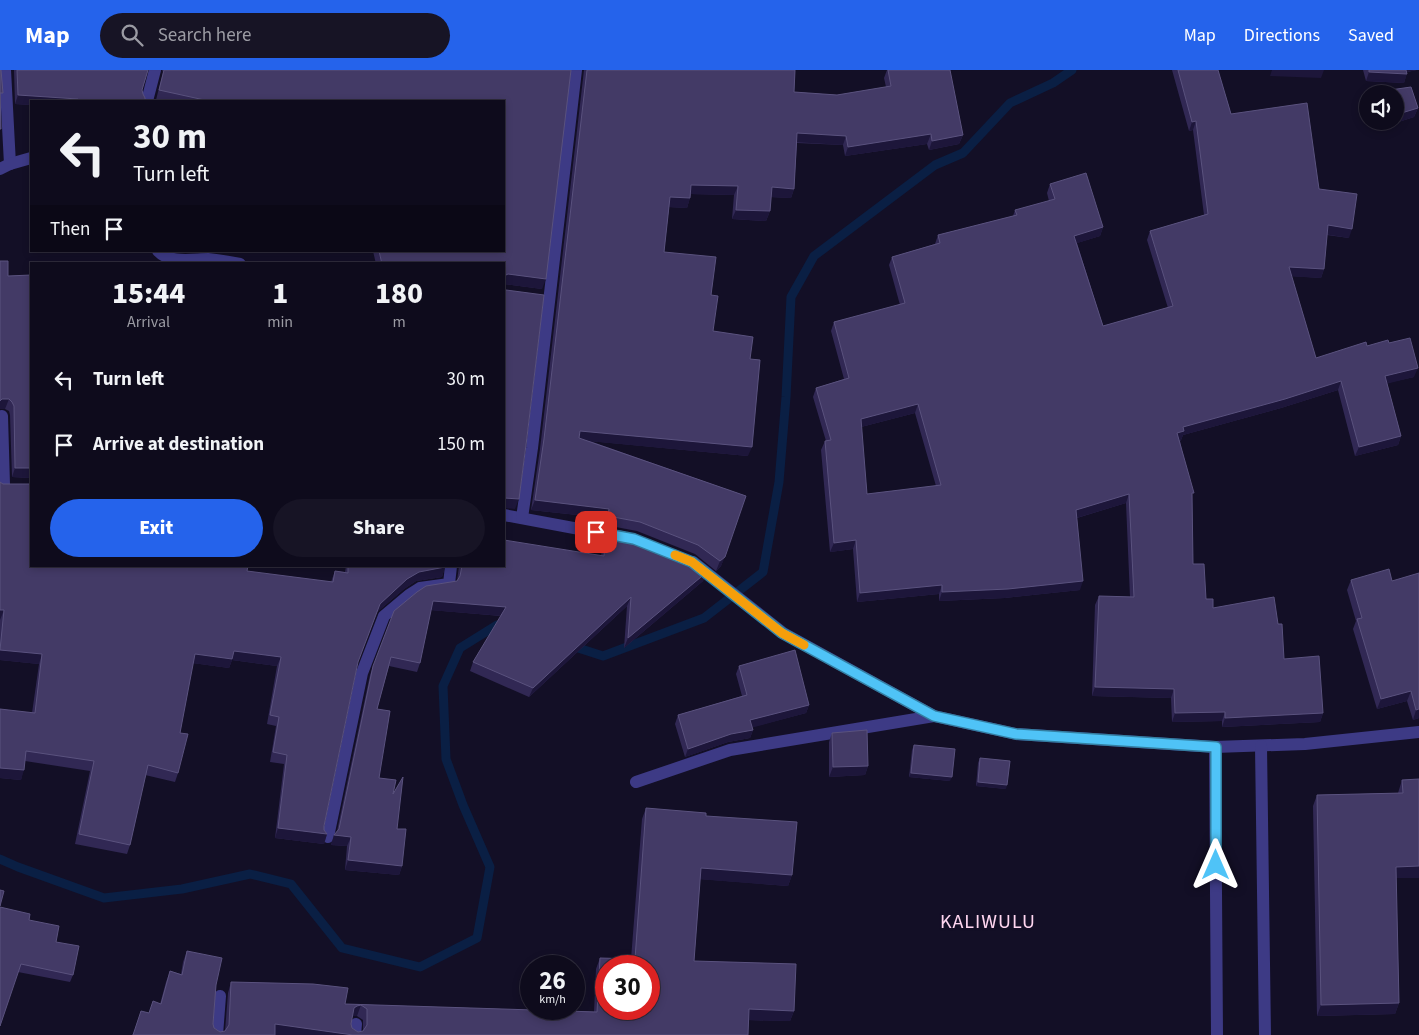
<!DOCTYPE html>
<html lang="en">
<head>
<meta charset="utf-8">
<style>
  body { margin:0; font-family:"Source Sans 3",sans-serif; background:#171425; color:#f1f3f6; height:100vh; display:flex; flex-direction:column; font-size:19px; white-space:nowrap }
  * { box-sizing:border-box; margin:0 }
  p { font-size:16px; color:#9b9ba3 }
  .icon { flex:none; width:28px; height:28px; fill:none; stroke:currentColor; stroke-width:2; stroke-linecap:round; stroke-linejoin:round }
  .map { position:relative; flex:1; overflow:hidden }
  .details { position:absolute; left:30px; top:192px; width:475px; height:305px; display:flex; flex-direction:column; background:#0e0b1c; border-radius:0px; box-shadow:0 2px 8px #0003,0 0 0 1px #2e2b3b }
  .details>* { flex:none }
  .guide { position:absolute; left:30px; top:30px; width:475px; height:152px; border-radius:0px; box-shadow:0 2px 8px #0003,0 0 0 1px #2e2b3b; background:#0e0b1c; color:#f1f3f6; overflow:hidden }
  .fabs { position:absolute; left:1359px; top:15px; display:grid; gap:10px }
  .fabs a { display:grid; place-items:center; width:45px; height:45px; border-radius:50%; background:#0e0b1c; box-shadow:0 2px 8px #0003,0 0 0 1px #2e2b3b; font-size:25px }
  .speed { position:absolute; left:520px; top:885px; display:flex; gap:10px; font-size:25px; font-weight:700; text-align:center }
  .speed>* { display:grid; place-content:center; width:65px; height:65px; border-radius:50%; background:#0e0b1c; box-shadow:0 2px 8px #0003,0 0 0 1px #2e2b3b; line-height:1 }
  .speed small { font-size:12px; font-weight:400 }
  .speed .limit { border:8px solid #d22; background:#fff; color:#111 }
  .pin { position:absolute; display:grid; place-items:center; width:42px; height:42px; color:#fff; margin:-21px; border-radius:10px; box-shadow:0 2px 8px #0006 }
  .me { position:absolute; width:55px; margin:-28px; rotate:0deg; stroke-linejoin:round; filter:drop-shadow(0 0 4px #0008) }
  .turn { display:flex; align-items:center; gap:18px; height:105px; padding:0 20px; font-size:22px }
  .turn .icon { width:65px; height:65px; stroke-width:2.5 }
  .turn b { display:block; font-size:35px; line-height:42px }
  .then { display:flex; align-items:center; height:48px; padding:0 20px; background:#0003; gap:10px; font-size:19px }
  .eta { display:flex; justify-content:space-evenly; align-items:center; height:85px; text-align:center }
  .eta b { font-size:30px; font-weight:800; line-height:35px }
  .action { display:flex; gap:10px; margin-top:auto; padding:10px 20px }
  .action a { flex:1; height:58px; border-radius:30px; background:#2563eb; color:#fff; font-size:20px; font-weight:800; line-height:58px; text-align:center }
  .action a+a { background:#171425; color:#f1f3f6 }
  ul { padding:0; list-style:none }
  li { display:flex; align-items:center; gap:15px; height:65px; padding:0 20px }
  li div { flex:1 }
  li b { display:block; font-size:19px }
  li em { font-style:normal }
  header { display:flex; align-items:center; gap:30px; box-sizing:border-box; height:70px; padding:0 25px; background:#2563eb; color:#fff }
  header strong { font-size:24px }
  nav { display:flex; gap:28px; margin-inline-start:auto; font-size:18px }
  .search { width:350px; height:45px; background:#171425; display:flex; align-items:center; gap:12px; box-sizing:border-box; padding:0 18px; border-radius:28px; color:#9b9ba3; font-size:19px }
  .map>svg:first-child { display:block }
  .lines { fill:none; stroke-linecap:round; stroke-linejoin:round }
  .stream { stroke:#0a1f44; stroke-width:9 }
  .minor { stroke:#3d3a85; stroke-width:12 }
  .wall { fill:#312854; fill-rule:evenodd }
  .shaded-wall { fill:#1d163a }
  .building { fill:#433a66; stroke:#5a527e; fill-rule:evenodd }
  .route-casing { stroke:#337fa1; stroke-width:12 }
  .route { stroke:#4fc3f7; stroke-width:9 }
  .slow { stroke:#f59e0b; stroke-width:9 }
  .labels { text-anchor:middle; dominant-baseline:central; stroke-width:5; stroke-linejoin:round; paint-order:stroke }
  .quarter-label { font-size:20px; letter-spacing:1px; fill:#ffd6f0; stroke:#130f26 }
</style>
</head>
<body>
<header>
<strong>Map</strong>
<div class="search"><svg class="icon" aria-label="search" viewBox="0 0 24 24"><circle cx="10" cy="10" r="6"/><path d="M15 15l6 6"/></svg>Search here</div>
<nav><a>Map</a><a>Directions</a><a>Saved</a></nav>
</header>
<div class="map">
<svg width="1419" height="965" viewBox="0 0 1419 965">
  <rect width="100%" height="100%" fill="#130f26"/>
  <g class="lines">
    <g class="stream">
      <polyline points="572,576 603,586 704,548 763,502 779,412 786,327 791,227 814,186 935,95 963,83 1010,33 1053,13 1072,0"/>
      <polyline points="0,789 18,797 104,828 182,819 250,804 291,814 342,878 420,897 477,868 490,797 463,735 446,689 443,616 460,578 497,555 504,557"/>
    </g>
    <g class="minor">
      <polyline points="5,0 10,94"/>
      <polyline points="147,31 155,0"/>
      <polyline points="0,99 10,94 31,88"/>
      <path d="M158,181c12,13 35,8 50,8 11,1 22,3 32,5"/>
      <polyline points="2,346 4,415"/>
      <polyline points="504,445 622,467"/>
      <polyline points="522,448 532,378 576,0"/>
      <polyline points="693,492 783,563 934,646 1016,664 1215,677 1305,674 1419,662"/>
      <polyline points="1261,676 1265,965"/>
      <polyline points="1215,677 1217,965"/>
      <polyline points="636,712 730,680 934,646"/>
      <polyline points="328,767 362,603 384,546 409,525 420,518 449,514 451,496"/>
      <polyline points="217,965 220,926"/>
      <polyline points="355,965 356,954"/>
    </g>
  </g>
  <g class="wall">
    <polygon points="14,0 148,0 142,20 143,24 145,31 31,31 31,35 15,34"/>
    <polygon points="162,0 571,0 542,219 504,214 504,194 376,194 373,181 504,181 504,31 162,31 156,30 163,2"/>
    <polygon points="584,0 795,0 794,22 837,25 886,17 884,8 887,0 950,0 963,65 959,74 929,80 927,74 845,86 843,75 797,73 794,119 791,128 771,127 770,141 766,151 732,149 734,125 691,124 687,138 669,137 664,182 711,225 713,261 750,289 748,386 590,371 746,426 721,496 716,501 695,484 637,461 605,455 605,448 531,440 540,379"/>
    <path d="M1172,0h46l13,44 88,75 30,49 -22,-3 -3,34 -3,9 -30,-2 25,82 51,-12 22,-3 25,34 -27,6 14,53 -3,9 -43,11 -17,-66 -57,18 -98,27 -2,5 -1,1 12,58 1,65 13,35 7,9 71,51 39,54 -3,9 -98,5v-6l-50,1 -1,-24 -79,-2 3,-91 4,-9 31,1 -4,-94 -49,15 3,72 -75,8 -66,3v-7l-82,8 -4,-53 -23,3 -9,-102 4,-9h1l-13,-44 3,-9 28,-9 -13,-48 3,-9 66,-17 -11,-40 3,-8 43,-13 3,-9 75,-19 2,-6 34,-9 -2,-8 3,-9 53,43 -3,9 -23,7 26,83 65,-18 -21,-68 3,-9 54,-16 -11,-85 -4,1zM915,343l21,73 -69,8 -6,-67z"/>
    <polygon points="1363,0 1417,0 1407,2 1404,13 1366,11"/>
    <polygon points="1411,17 1418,38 1414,47 1380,58 1378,51 1395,51 1395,24 1375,24 1376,22"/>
    <polygon points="0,191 8,206 31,205 31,408 12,407 10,345 9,341 5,339 0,339"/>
    <polygon points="0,412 31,496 247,501 331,512 335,501 345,502 346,496 445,496 442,507 416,511 404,519 376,543 357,593 324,756 324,760 327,764 324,774 275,768 284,694 270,692 276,656 267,654 277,596 232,590 229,598 193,593 180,663 178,703 175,712 145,705 130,775 127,784 75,774 90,701 25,691 21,710 0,708 0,639 32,643 39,594 0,590"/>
    <polygon points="606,462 707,502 703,511 624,578 627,536 529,627 470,601 473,592 501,546 431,540 420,593 417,602 389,596 377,639 379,708 393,724 402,796 399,805 345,800 347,776 331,775 334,765 337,761 370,605 373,596 457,511 459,496 504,496 601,486 603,472"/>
    <polygon points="1351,510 1392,511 1419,648 1413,650 1407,631 1377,639 1353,559 1356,551 1347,520"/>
    <polygon points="739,596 809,635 806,643 752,657 753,660 750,668 728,672 685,687 675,654 678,645 742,626 736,604"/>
    <polygon points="832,663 868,696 865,705 829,707 829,672"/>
    <polygon points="914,675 950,711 909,707 912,680"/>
    <polygon points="980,688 1006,719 976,716 978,693"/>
    <polygon points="1419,709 1419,808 1396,808 1399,933 1395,944 1317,946 1313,736 1317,725 1398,723 1402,710"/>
    <path d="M646,738l60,8 86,59 -4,11 -88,-7 -6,82 100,50 -4,10 -42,-1v15h-616l17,-22 11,-9 6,-22 4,-11 11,3 2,-12 4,-11 29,34 -3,39 1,4 6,4 5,-1 3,-38 3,-11 114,22 249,8 2,-43 4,-11 31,1 11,-140zM353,946h4l6,4v11l-5,1 -6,-4 -1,-4 1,-7z"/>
    <polygon points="29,850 56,872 73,905 70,912 18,902"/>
  </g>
  <g class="shaded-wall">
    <polygon points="1272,0 1324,0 1321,8 1270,6"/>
    <polygon points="1402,0 1417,0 1402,3 1407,4 1404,13 1366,11 1369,2"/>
    <polygon points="18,25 78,29 77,31 31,31 31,35 15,34"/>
    <polygon points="1418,38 1414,47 1380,58 1383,51 1395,51 1395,45"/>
    <polygon points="1196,51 1193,60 1189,61 1192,52"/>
    <polygon points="797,63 846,66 843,75 794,72"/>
    <polygon points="931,64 927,74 845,86 848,77"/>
    <polygon points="963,65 959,74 929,80 932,71"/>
    <polygon points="691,115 738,116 734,125 688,124"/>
    <polygon points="772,117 794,119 791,128 768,127"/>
    <polygon points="670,127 690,128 687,138 666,137"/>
    <polygon points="736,140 770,141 766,151 732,149"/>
    <polygon points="1328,155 1352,159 1349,168 1324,164"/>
    <polygon points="1103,157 1100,166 1071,175 1074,166"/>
    <polygon points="1289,197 1324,199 1321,208 1285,206"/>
    <polygon points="508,204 546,209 542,219 504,214 504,206"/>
    <polygon points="1418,298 1414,307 1382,315 1385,306"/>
    <polygon points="1341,311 1338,320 1281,338 1183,365 1181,370 1174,372 1177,363 1183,357"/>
    <polygon points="2,329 9,329 5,339 0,339 0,331"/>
    <polygon points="918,334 915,343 857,358 861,349"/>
    <polygon points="580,361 752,377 748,386 577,370"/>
    <polygon points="1401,366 1398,375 1355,386 1359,377"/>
    <polygon points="15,398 31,398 31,408 12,407"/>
    <polygon points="1129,424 1126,433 1073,449 1076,440"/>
    <polygon points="504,428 519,429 515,439 504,438"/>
    <polygon points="535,430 609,439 605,448 531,440"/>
    <polygon points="856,470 853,479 830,482 834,473"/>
    <polygon points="725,487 721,496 716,501 720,491"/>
    <polygon points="445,497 442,507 416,511 404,519 376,543 380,534 407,509 419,502"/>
    <polygon points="707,502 703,511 624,578 628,568"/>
    <polygon points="1083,511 1080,520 1005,528 939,531 942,522"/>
    <polygon points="942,515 939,524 857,532 860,523"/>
    <polygon points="631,527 627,536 529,627 533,618"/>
    <polygon points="433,531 506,537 503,546 429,540"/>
    <polygon points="0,540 4,540 0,550"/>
    <polygon points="0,580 42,584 39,594 0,590"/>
    <polygon points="234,581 281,587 277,596 232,590 229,598 192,593 195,584"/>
    <polygon points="1095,617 1174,619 1171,628 1092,626"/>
    <polygon points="1411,621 1407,631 1377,639 1381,629"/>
    <polygon points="809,635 806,643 747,659 750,650"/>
    <polygon points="1419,639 1419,648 1413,650 1416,640"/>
    <polygon points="1225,642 1222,651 1172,652 1175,643"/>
    <polygon points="1323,643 1320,652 1222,657 1225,648"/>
    <polygon points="753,660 750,668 728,672 685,687 688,679 731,664"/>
    <polygon points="868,696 865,705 829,707 833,697"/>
    <polygon points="0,698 24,700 21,710 0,708"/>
    <polygon points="911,703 952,707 950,711 909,707"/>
    <polygon points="978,712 1007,715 1006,719 976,716"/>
    <polygon points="278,758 327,764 324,774 275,768"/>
    <polygon points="334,765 351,767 347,776 331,775"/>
    <polygon points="348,790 402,796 399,805 345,800"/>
    <polygon points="1419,796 1419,808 1392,808 1396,797"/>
    <polygon points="701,798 792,805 788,816 697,809"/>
    <polygon points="1399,933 1395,944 1317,946 1321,935"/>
    <polygon points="361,935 357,946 353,946 350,949 354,938 357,936"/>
    <polygon points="749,939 794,941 790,951 745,950"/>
    <polygon points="275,954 353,965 275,965"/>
  </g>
  <g class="building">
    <polygon points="0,0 1,0 3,23 0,23 1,59 0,59"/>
    <polygon points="17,0 148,0 142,20 143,24 145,28 145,31 78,31 78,29 18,25"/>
    <polygon points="164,0 571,0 546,209 508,204 504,206 504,194 382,194 379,181 504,181 504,31 209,31 159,20"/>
    <polygon points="587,0 795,0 794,22 837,25 891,16 888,0 950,0 963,65 932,71 931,64 848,77 846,66 797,63 794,119 772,117 770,141 736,140 738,116 691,115 690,128 670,127 664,182 716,187 711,225 718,226 713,261 753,267 750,289 760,290 752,377 580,361 579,368 746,426 725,487 720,491 698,475 640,452 608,446 609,439 535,430 544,369"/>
    <path d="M1178,0h40l13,44 76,-11 12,86 38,5 -5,35 -24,-4 -4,44 -35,-2 27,91 50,-16 1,4 21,-6 1,3 21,-5 8,30 -33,8 16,60 -42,11 -18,-66 -56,18 -102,28 1,4 -7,2 17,60h-2l1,71h11l2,35h7v9l61,-11 4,27h4l2,35 35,-3 4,57 -98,5v-6l-50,1 -1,-24 -79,-2 4,-91 35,1 -5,-103 -53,16 7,71 -75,8 -66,3v-7l-82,8 -4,-53 -22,3 -9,-102 6,-1 -15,-52 33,-10 -15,-56 71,-19 -13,-46 48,-14 -2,-8 79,-20 -2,-5 40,-11 -5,-15 36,-11 17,54 -29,9 29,90 70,-20 -23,-75 58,-17 -12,-93 -4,1zM918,334l23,81 -74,9 -6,-75z"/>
    <polygon points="1369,0 1406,0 1407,4 1369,2"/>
    <polygon points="1411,17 1418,38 1395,45 1395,24 1376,24 1376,22"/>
    <polygon points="0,191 8,191 8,206 31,205 31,398 15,398 14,336 12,332 9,329 2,329 0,331"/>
    <polygon points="504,219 506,220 544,225 527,367 519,429 504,428"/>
    <polygon points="0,412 3,414 31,414 31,496 248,496 247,501 333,512 335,501 348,503 348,496 445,496 445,497 419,502 407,509 380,534 358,592 324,756 324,760 327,764 278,758 287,685 273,682 279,647 270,645 281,587 234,581 232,589 195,584 180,663 188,664 178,703 148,695 130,775 79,764 94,691 26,681 24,700 0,698 0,639 35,643 42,584 0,580 4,540 0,540"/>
    <polygon points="606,462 635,467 691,490 707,502 628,568 631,527 533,618 473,592 506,537 433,531 420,593 391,587 377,639 390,641 379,708 396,710 393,724 403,707 397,759 406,759 402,796 348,790 351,767 334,765 339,759 373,596 394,541 417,522 426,516 457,511 460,506 462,496 504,496 504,470 604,486"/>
    <polygon points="1389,499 1392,511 1419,503 1419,639 1416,640 1411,621 1381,629 1357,549 1362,548 1351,510"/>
    <polygon points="795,580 809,635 750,650 753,660 731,664 688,679 678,645 747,625 739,596"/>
    <polygon points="867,660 868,696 833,697 832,663"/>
    <polygon points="914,675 955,679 952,707 911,703"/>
    <polygon points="980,688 1010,691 1007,715 978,712"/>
    <polygon points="1419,709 1419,796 1396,797 1399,933 1321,935 1317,725 1403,723 1402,710"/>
    <path d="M646,738l60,5v3l91,6 -5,53 -91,-7 -7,93 102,3 -2,47 -45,-2 -1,26h-395l-78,-11v11h-142l8,-24 8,2 4,-12 8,3 9,-33 12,4 5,-24 35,7 -6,27 -3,39 1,4 6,4 5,-1 4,-6 2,-43 82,2 35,4 -3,16 252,8 3,-54 35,1zM606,896h43v43h-43zM361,935l6,4v16l-4,6 -5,1 -6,-4 -1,-4 3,-16 3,-2z"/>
    <polygon points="0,820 4,821 0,836"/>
    <polygon points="0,837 30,844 29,850 59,856 56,872 79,876 73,905 21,894 0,956"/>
  </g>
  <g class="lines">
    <g class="route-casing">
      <polyline id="route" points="596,462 634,469 692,492 782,563 934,646 1016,664 1216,677 1216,795"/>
    </g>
    <use href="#route" class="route"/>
    <polyline class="slow" points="675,485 692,492 782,563 804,575"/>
  </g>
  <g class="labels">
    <g class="quarter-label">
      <text x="988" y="852">KALIWULU</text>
    </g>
  </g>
</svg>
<div class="fabs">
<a><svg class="icon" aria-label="sound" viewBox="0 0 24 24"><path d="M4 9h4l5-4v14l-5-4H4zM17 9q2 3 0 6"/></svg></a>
</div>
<div class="speed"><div>26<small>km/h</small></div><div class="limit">30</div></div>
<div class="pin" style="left:596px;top:462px;background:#d93025"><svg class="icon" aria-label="arrive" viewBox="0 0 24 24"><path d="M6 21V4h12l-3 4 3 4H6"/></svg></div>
<svg class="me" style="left:1216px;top:795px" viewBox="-20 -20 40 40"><path d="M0-17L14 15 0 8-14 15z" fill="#4fc3f7" stroke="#fff" stroke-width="4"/></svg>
<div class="guide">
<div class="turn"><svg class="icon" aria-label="left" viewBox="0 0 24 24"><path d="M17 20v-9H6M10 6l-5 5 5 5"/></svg><div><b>30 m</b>Turn left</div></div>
<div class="then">Then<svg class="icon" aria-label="arrive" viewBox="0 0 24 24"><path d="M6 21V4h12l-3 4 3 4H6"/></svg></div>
</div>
<section class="details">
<div class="eta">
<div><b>15:44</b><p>Arrival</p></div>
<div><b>1</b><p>min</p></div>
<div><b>180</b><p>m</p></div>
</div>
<ul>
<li><svg class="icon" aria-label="left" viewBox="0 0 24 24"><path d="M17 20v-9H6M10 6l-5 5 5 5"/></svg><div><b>Turn left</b></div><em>30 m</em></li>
<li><svg class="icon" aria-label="arrive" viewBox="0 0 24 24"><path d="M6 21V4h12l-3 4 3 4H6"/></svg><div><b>Arrive at destination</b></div><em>150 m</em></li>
</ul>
<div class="action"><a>Exit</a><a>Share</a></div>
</section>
</div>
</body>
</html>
